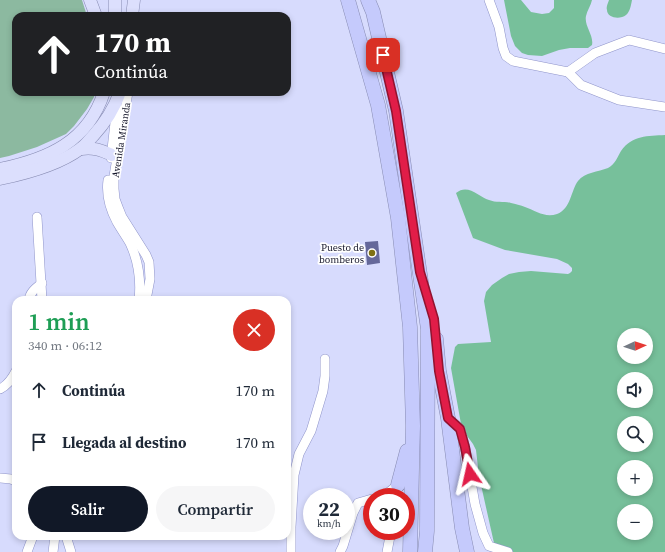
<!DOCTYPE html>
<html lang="es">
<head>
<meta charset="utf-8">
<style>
  body { margin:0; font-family:"Source Serif 4",serif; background:#f6f6f7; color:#1f2937; height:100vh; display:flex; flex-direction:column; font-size:15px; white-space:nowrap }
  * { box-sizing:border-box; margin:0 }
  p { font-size:13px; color:#747a83 }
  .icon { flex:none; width:22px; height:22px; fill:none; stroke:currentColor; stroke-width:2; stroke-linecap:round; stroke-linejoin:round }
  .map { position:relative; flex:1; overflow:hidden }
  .panel { position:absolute; left:12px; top:296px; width:279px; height:244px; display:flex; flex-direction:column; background:#fff; border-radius:12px; box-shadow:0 2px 6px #0003 }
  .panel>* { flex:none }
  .banner { position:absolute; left:12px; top:12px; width:279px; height:84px; border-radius:12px; box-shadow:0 2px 6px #0003; background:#202124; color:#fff; overflow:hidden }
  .needle { width:26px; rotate:87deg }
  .controls { position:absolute; left:617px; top:328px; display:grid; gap:8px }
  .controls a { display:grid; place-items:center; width:36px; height:36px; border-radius:50%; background:#fff; box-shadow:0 2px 6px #0003; font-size:20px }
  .speed { position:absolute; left:303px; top:488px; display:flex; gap:8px; font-size:20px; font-weight:700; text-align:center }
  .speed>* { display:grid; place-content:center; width:52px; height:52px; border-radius:50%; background:#fff; box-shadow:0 2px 6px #0003; line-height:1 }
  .speed small { font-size:10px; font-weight:400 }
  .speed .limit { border:6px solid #d22; background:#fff; color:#111 }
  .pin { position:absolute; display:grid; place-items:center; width:34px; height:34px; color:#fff; margin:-17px; border-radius:8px; box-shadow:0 2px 6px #0006 }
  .me { position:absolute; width:44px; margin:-22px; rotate:349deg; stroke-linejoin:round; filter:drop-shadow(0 0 3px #0008) }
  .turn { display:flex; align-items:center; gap:14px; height:84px; padding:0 16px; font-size:18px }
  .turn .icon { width:52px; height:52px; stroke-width:2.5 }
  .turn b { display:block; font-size:28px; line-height:34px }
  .round { display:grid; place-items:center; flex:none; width:42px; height:42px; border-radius:21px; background:#f6f6f7 }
  .head { display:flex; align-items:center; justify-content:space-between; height:68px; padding:0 16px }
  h1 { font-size:24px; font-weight:600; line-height:30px; color:#1e9e55 }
  .primary-button { display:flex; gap:8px; margin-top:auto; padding:8px 16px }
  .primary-button a { flex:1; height:46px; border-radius:24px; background:#111827; color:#fff; font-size:16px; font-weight:600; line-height:46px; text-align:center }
  .primary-button a+a { background:#f6f6f7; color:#1f2937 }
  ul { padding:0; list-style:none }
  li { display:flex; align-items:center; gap:12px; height:52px; padding:0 16px }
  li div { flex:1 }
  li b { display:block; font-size:15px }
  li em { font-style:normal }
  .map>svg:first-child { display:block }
  .green { fill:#8cb9a0 }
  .forest { fill:#77c09b; fill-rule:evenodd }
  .building { fill:#65689a }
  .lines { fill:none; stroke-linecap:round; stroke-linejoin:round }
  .minor-casing { stroke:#9095ca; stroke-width:10 }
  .major-casing { stroke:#878bb2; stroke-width:13 }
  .highway-casing { stroke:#878bb2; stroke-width:15 }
  .minor { stroke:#fff; stroke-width:9 }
  .major { stroke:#dcdffd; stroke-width:12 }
  .highway { stroke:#c5cafc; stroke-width:14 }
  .route-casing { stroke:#92132f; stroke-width:10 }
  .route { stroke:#e11d48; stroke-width:7 }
  .poi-dot { fill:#7f7112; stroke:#fff; stroke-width:1.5 }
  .labels { text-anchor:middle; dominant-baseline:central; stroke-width:3.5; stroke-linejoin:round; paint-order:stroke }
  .street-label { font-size:10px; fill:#15162a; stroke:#fff }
  .poi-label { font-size:10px; fill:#15162a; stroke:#fff; text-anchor:end }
</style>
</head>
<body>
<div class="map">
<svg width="665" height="552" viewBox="0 0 665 552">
  <rect width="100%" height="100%" fill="#d7dbfd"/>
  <polygon class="green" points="0,0 82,0 87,16 16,16 16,92 95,92 94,97 87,109 74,126 66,134 37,147 9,156 0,158"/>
  <g class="forest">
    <path d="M504,0h17l10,12 11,2 7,-1 5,-5v-8h38c-1,5 -5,11 -6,16 -2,10 8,19 6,29l-4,3h-18l-11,2 -17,6 -14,-1 -6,-2 -7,-7 -4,-10z"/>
    <path d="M609,0h23c-1,5 -2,12 -6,15 -6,5 -19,3 -19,-5 -1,-3 1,-7 2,-10z"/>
    <path d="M665,135v417h-169l-17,-76 -3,-26 -3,-6 -8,-11 -4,-9 -10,-56 4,-21 3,-3 33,-2 -7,-41 2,-9 6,-7 10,-7 7,-4 10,-2 12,-1 37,3 2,-1 2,-2v-3l-4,-4 -11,-5 -52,-9 -32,-12 -17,-45c12,-10 23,4 33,7 7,3 15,1 22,3 4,1 10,2 14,4 11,4 20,11 32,7 14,-5 14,-24 21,-33 7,-9 20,-9 30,-13 7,-4 9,-10 13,-17 11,-16 27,-15 44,-16zM624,335h22v22h-22zM624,379h22v22h-22zM624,423h22v22h-22zM624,467h22v22h-22zM624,511h22v22h-22z"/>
  </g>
  <polygon class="building" points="378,241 380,263 367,265 365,242"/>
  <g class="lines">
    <g class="minor-casing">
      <g id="minor">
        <polyline points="489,0 499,27 503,48 506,56 513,61 568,72 595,53 629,40 665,49"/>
        <polyline points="568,72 581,85 619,100 665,107"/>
        <polyline points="128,92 114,176 114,189 115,199 118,207 122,217 146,255 149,262 150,279 146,300"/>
        <polyline points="111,158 117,105"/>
        <path d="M108,180c-2,15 2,29 9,42 4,7 9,14 13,21 8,17 11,38 9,57"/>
        <polyline points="37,217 42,300"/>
        <path d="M29,300c1,-8 7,-12 13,-17"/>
        <path d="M0,389c8,-4 12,-10 16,-18"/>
        <polyline points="448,418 460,429 465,447 475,504 483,533 489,546 508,552"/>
        <polyline points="0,478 11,479 16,481"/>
        <polyline points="381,497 384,496 398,485"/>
        <polyline points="396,497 398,485"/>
        <polyline points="66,536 71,552"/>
        <polyline points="27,552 33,536"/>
        <polyline points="53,552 55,536"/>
        <polyline points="291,552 291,527 294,475 299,454 311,431 323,391 325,376 325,359"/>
        <polyline points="340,552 343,546 353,513 358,503 372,499"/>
        <polyline points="387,552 391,531"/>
      </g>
    </g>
    <g class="major-casing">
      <g id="major">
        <polyline points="90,0 96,16"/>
        <polyline points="115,16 115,0"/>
        <polyline points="132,16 134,0"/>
        <path d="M81,149c12,-2 20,1 31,6"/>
        <path d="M0,169c48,-10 88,-27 104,-77"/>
        <path d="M0,179c24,-5 60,-15 80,-30 5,-3 9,-9 13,-13 12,-13 21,-27 27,-44"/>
      </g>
    </g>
    <g class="highway-casing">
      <g id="highway">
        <polyline points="348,0 378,105 398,218 410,327 413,426 410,552"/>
        <polyline points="368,0 373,12 396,111 428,329 427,531 425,552"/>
        <polyline points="436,339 439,371 448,418 462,528 467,552"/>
        <polyline points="398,485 407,451"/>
      </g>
    </g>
    <use href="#minor" class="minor"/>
    <use href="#major" class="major"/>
    <use href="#highway" class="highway"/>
  </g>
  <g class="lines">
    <g class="route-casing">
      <polyline id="route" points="383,55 396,111 420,272 434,319 439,371 448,418 460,429 465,447 470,474"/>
    </g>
    <use href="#route" class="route"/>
  </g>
  <circle class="poi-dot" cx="372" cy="253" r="4"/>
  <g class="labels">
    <g class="street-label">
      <text transform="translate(121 140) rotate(-81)">Avenida Miranda</text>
    </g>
    <g class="poi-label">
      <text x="364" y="247">Puesto de<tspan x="364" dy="12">bomberos</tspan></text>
    </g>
  </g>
</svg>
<div class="controls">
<a><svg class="needle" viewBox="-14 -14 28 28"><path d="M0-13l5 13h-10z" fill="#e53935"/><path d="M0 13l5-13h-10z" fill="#747a83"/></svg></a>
<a><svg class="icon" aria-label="sound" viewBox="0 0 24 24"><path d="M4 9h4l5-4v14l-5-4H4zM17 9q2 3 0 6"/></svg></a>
<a><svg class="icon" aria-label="search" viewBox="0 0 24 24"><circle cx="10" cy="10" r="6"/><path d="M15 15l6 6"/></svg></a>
<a>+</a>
<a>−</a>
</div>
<div class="speed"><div>22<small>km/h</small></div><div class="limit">30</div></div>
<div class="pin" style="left:383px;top:55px;background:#d93025"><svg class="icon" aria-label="arrive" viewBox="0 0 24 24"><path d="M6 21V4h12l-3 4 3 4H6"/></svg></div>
<svg class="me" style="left:470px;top:474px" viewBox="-20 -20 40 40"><path d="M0-17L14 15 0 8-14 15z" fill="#e11d48" stroke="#fff" stroke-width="4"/></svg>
<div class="banner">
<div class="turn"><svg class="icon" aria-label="ahead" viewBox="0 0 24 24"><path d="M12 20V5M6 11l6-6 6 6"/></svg><div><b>170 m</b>Continúa</div></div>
</div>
<section class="panel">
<div class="head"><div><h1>1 min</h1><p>340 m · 06:12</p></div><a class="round" style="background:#d93025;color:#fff"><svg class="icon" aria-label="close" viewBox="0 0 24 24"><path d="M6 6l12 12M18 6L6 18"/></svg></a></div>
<ul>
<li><svg class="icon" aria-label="ahead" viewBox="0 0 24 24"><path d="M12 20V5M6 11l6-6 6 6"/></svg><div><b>Continúa</b></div><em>170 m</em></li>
<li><svg class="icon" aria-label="arrive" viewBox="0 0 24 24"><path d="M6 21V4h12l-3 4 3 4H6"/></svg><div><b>Llegada al destino</b></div><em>170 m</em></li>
</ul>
<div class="primary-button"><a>Salir</a><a>Compartir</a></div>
</section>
</div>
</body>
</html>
